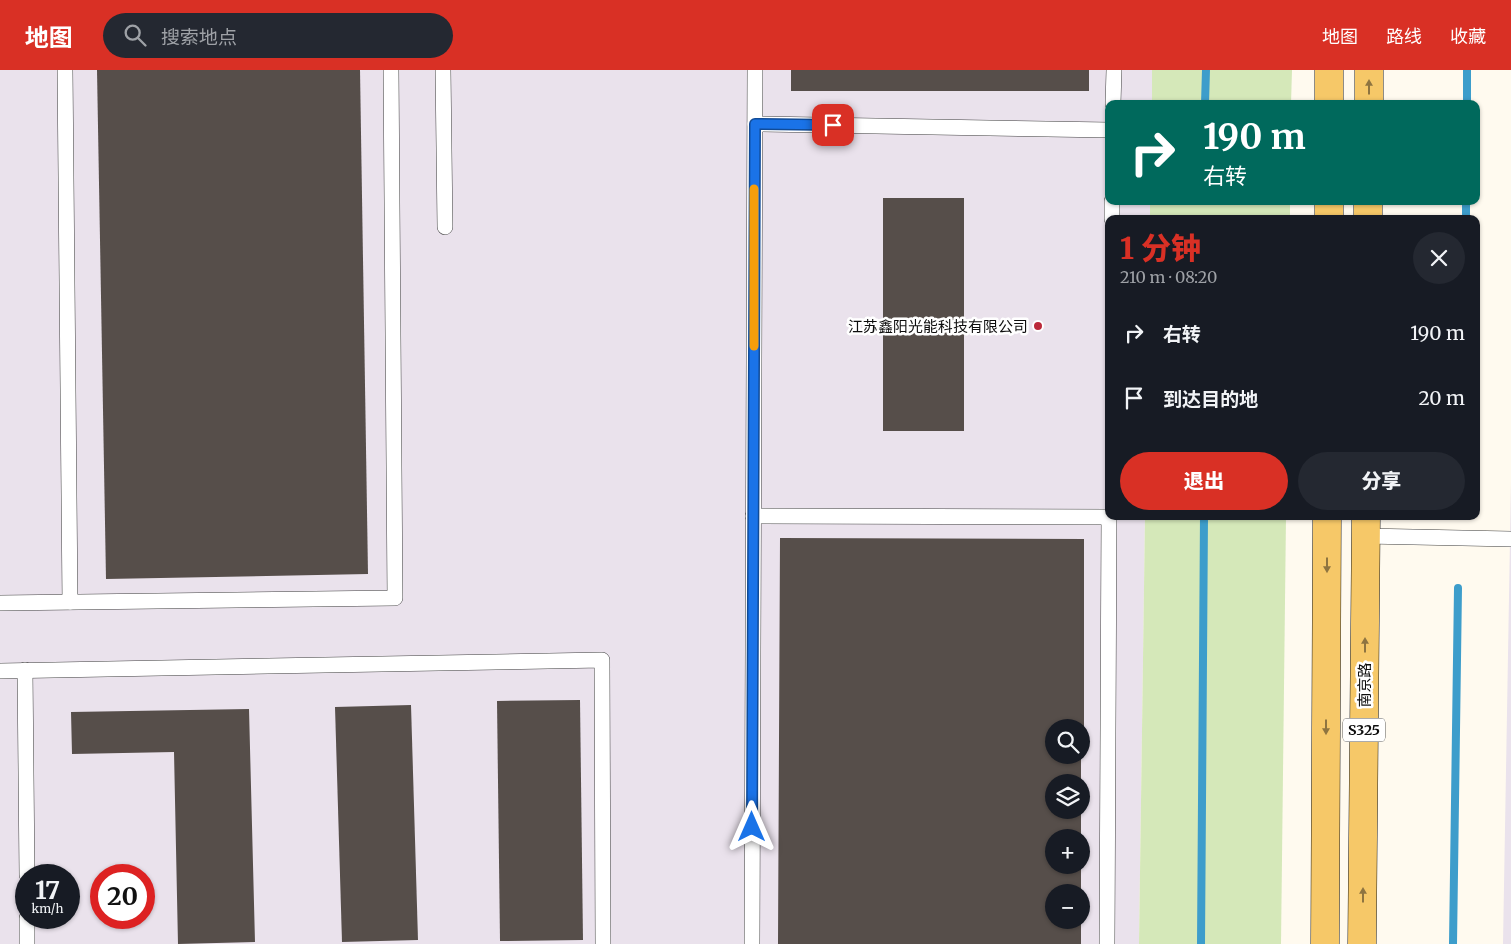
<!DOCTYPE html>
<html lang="zh">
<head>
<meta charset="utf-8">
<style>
  body { margin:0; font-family:Merriweather,"Noto Sans SC",serif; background:#242831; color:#f1f3f6; height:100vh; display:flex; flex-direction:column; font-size:19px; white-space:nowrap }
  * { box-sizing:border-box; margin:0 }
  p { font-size:16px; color:#9ea1a6 }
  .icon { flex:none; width:28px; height:28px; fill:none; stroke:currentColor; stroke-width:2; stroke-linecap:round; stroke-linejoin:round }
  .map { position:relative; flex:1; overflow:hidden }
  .drawer { position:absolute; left:1105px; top:145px; width:375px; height:305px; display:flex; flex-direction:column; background:#171b24; border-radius:10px; box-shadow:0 1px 4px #0004 }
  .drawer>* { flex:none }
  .banner { position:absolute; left:1105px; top:30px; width:375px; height:105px; border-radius:10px; box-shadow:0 1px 4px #0004; background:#00695c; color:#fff; overflow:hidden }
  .fabs { position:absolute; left:1045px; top:649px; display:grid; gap:10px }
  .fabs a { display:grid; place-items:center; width:45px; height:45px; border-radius:50%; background:#171b24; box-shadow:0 1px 4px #0004; font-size:25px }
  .speed { position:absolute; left:15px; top:794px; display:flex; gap:10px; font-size:25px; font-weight:700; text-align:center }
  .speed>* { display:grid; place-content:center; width:65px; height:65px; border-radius:50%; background:#171b24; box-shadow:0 1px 4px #0004; line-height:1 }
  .speed small { font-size:12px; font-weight:400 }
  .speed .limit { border:8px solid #d22; background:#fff; color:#111 }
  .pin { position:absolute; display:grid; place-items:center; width:42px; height:42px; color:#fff; margin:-21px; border-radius:10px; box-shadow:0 2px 8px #0006 }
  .me { position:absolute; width:55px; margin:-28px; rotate:0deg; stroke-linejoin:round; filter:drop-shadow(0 0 4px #0008) }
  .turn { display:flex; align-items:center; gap:18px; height:105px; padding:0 15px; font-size:22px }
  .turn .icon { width:65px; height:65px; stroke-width:2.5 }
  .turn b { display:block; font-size:35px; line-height:42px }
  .round { display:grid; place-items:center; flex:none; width:52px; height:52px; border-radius:26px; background:#242831 }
  .head { display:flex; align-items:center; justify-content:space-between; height:85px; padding:0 15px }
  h1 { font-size:30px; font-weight:800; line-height:38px; color:#d93025 }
  .cta { display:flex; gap:10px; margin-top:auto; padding:10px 15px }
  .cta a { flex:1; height:58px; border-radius:30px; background:#d93025; color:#fff; font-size:20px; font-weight:800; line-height:58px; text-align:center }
  .cta a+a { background:#242831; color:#f1f3f6 }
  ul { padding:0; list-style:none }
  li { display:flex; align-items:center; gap:15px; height:65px; padding:0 15px }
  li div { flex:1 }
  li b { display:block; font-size:19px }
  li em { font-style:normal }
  header { display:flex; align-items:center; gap:30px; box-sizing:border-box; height:70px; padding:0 25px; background:#d93025; color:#fff }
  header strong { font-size:24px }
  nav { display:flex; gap:28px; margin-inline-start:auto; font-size:18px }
  .search { width:350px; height:45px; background:#242831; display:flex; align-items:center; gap:12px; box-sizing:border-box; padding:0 18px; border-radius:28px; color:#9ea1a6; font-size:19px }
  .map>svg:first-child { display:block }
  .industrial { fill:#eae2ec; fill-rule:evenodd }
  .green { fill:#d5e8b9 }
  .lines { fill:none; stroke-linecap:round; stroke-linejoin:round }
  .stream { stroke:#3d9dcb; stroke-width:8 }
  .building { fill:#564e4a }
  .lane-casing { stroke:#414141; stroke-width:16 }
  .primary-casing { stroke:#1f1f1f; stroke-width:29 }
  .lane { stroke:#fff; stroke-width:15 }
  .primary { stroke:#f6c868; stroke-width:28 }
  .oneway { fill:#8e7440 }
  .route-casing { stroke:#114b97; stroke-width:12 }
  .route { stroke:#1a73e8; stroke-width:9 }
  .slow { stroke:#f59e0b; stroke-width:9 }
  .poi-dot { fill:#bb283a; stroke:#fff; stroke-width:2 }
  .labels { text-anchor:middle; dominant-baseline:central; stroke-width:5; stroke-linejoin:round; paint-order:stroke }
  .shield { fill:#fff; stroke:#565656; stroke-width:1 }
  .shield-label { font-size:14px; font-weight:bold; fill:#0e0e0e }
  .poi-label { font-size:15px; fill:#0e0e0e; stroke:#fff; text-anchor:end }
  .street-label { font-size:15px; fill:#0e0e0e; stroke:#fff }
</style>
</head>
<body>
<header>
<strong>地图</strong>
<div class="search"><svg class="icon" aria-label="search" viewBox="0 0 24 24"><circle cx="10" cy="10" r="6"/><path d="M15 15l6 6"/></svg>搜索地点</div>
<nav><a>地图</a><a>路线</a><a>收藏</a></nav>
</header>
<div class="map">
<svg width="1511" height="874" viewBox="0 0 1511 874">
  <rect width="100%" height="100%" fill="#fffaef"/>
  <g class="industrial">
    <path d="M0,0h1152v34h-43v97h41v18h-41v297h36l-6,428h-1139zM1054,658h27v27h-27zM1054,712h27v28h-27zM1054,768h27v27h-27zM26,805h43v43h-43zM101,805h43v43h-43zM1054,822h27v28h-27z"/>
    <polygon points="1511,411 1511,874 1503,874"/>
  </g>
  <g class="green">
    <polygon points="1152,0 1292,0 1291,34 1152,34"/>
    <rect x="1150" y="131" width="140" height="18"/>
    <polygon points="1145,446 1286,446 1281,874 1139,874"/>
  </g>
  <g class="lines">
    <g class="stream">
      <polyline points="1205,34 1206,0"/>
      <polyline points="1467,34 1467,0"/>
      <polyline points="1466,149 1466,131"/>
      <polyline points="1201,874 1204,446"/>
      <polyline points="1453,874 1458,518"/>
    </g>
  </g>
  <g class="building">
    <polygon points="97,0 360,0 368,504 106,509"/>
    <rect x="791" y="0" width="298" height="21"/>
    <rect x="883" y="128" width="81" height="233"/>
    <polygon points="780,468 1084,469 1084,676 1081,676 1081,658 1054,658 1054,685 1081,685 1081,712 1054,712 1054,740 1081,740 1081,768 1054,768 1054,795 1081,795 1081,822 1054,822 1054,850 1081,850 1081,874 778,874"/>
    <polygon points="580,630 583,870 500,871 497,631"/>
    <polygon points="411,635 418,870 342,872 335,637"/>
    <polygon points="249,639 255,872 178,874 174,682 72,684 71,642"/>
  </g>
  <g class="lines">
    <g class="lane-casing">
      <g id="lane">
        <polyline points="65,0 70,532"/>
        <polyline points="443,0 445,157"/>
        <polyline points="1113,34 1114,0"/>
        <polyline points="755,54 1109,60"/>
        <polyline points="1112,149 1112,131"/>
        <polyline points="753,446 1109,447"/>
        <polyline points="1365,466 1511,469"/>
        <polyline points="0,533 395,528 391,0"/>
        <polyline points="25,600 27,805"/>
        <polyline points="0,601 602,590 603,874"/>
        <polyline points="27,848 27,874"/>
        <polyline points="752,874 755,0"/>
        <polyline points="1107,874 1109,446"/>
      </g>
    </g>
    <g class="primary-casing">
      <g id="primary">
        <polyline points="1329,34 1329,0"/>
        <polyline points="1369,34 1369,0"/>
        <polyline points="1329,149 1329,131"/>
        <polyline points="1368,149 1368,131"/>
        <polyline points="1325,874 1327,446"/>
        <polyline points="1362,874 1366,446"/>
      </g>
    </g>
    <use href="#lane" class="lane"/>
    <use href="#primary" class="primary"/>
  </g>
  <defs><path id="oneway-solid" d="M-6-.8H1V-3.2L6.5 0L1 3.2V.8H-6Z" transform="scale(1.25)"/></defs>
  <g class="oneway">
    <use href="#oneway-solid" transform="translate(1369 17) rotate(-90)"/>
    <use href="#oneway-solid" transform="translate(1327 495) rotate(90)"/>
    <use href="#oneway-solid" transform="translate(1365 575) rotate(-90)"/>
    <use href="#oneway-solid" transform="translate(1326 657) rotate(90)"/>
    <use href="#oneway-solid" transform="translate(1363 825) rotate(-90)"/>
  </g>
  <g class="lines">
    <g class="route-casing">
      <polyline id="route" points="752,757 755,54 833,55"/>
    </g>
    <use href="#route" class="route"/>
    <polyline class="slow" points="754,276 754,119"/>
  </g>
  <circle class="poi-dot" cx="1038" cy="256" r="5"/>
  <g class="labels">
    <rect class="shield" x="1343" y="648.5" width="42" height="23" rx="4"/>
    <g class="shield-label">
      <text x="1364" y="660">S325</text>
    </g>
    <g class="poi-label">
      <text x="1028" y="256">江苏鑫阳光能科技有限公司</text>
    </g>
    <g class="street-label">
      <text transform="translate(1364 615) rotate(-90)">南京路</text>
    </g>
  </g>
</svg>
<div class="fabs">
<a><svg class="icon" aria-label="search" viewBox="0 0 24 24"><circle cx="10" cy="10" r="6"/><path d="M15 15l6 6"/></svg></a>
<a><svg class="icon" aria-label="layers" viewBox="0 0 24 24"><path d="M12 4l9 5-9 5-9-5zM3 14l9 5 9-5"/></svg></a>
<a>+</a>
<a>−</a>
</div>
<div class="speed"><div>17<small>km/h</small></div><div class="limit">20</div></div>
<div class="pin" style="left:833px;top:55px;background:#d93025"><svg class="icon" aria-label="arrive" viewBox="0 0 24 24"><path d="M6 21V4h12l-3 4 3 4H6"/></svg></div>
<svg class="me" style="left:752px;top:757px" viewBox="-20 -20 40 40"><path d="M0-17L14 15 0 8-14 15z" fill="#1a73e8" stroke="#fff" stroke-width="4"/></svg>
<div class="banner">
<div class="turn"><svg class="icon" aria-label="right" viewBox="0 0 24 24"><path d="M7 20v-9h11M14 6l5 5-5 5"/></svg><div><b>190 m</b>右转</div></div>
</div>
<section class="drawer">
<div class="head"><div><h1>1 分钟</h1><p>210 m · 08:20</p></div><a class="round"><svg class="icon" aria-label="close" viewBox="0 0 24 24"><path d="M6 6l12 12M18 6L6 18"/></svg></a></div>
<ul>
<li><svg class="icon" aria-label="right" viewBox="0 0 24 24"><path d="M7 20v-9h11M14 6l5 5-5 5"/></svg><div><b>右转</b></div><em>190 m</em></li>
<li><svg class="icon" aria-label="arrive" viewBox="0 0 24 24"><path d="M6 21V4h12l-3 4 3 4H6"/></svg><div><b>到达目的地</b></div><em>20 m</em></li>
</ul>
<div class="cta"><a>退出</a><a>分享</a></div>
</section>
</div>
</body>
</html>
